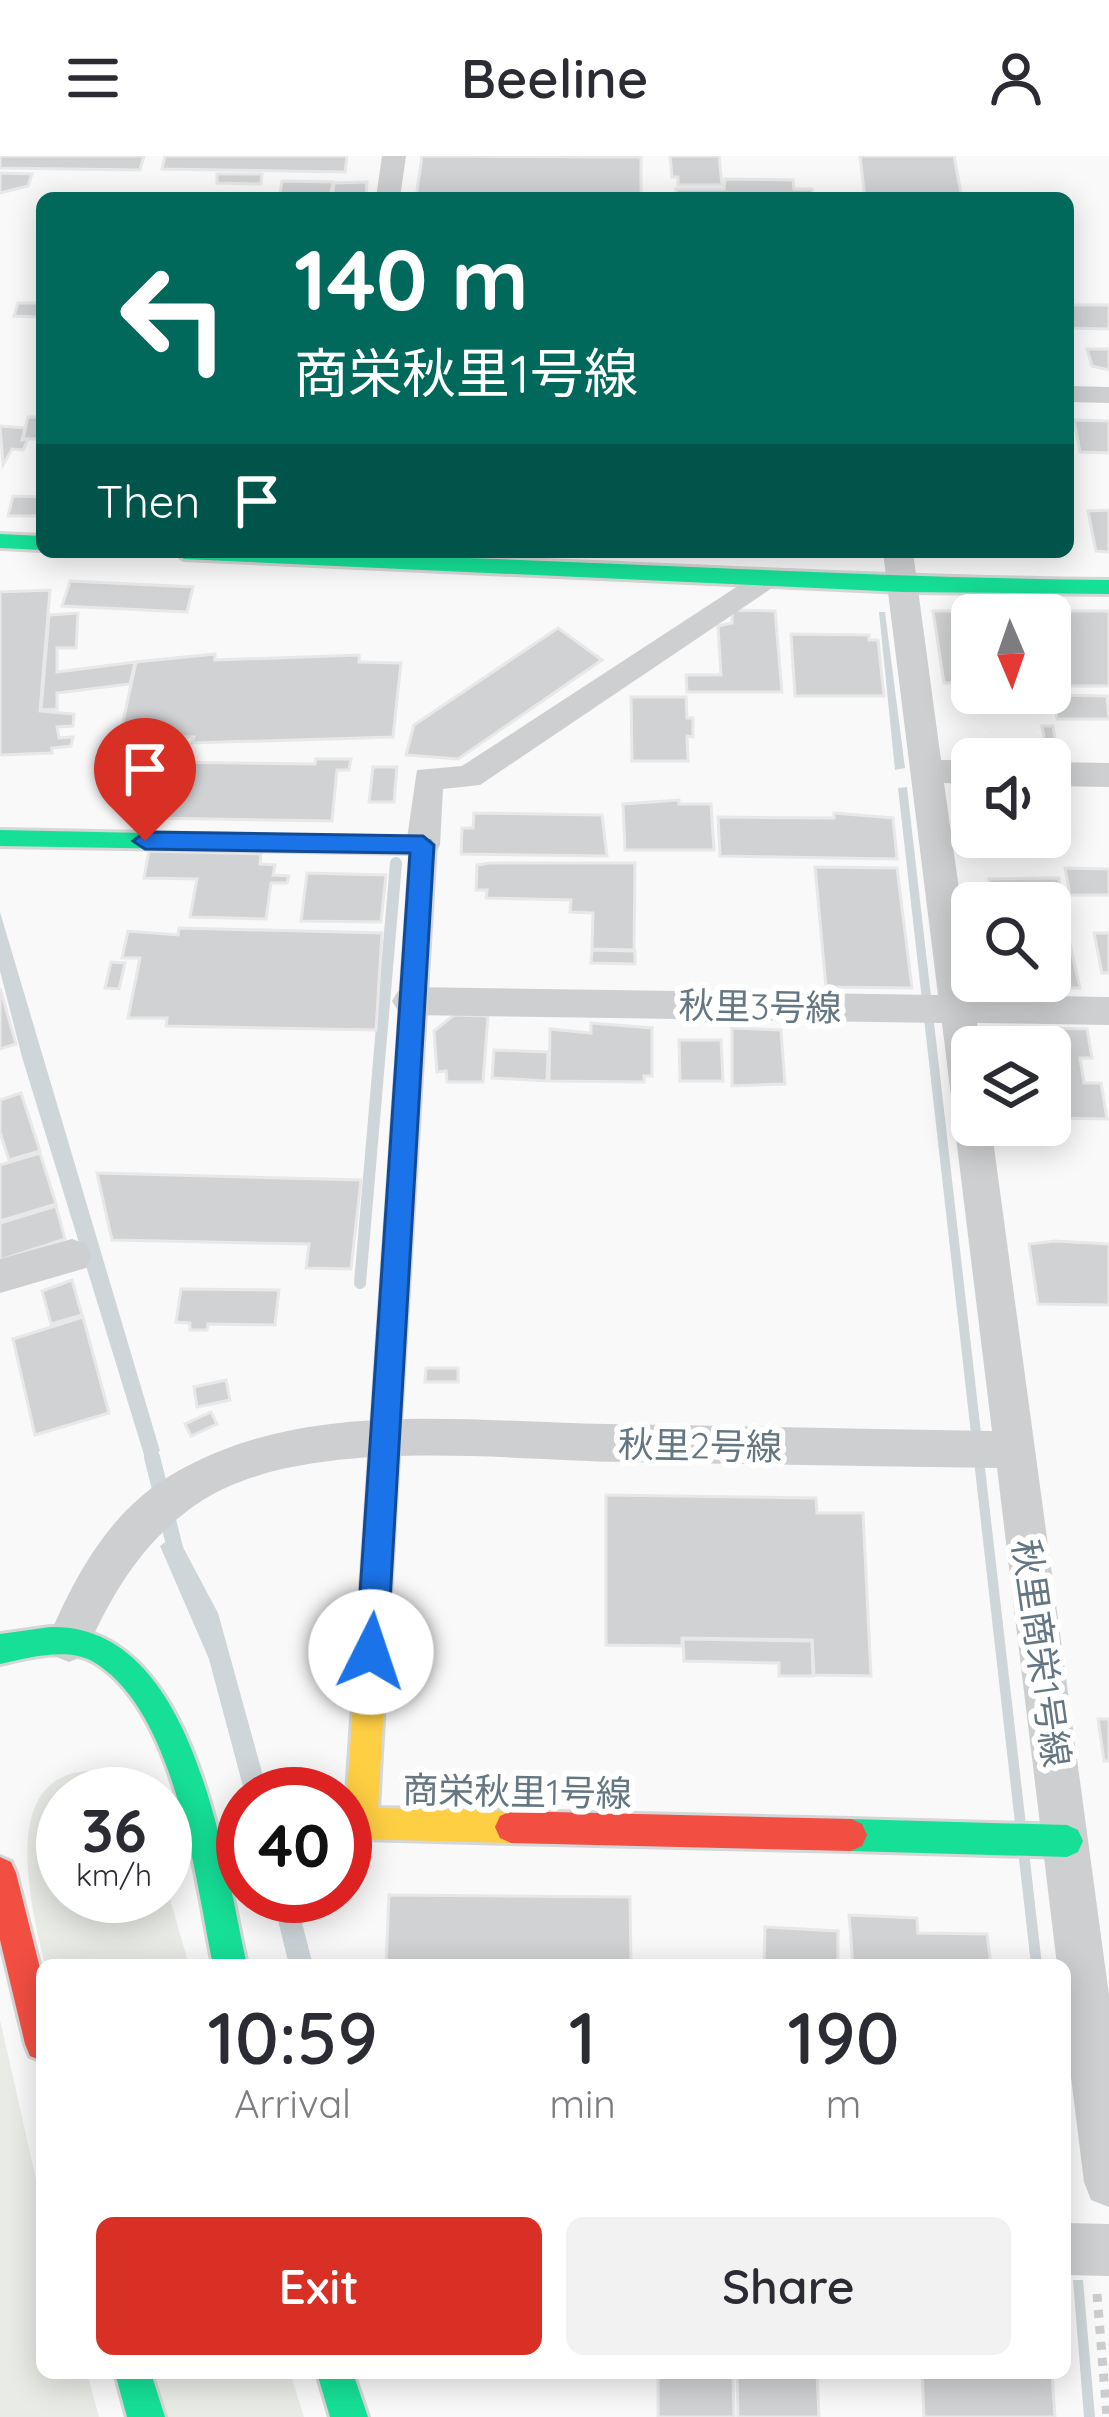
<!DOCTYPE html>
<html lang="en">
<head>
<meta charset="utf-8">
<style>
  body { margin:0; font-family:Quicksand,"Noto Sans JP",sans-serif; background:#f2f2f3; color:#2b2b33; height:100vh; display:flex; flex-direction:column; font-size:45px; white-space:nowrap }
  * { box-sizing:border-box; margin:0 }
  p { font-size:39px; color:#7c7c81 }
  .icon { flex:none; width:66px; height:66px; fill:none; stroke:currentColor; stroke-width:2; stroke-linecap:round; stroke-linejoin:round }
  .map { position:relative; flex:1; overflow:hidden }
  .details { position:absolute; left:36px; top:1803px; width:1035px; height:420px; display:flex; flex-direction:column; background:#fff; border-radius:18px; box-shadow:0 6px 30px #0003 }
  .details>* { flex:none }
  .hud { position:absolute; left:36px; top:36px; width:1038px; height:366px; border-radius:18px; box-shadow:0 6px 30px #0003; background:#00695c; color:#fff; overflow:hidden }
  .needle { width:78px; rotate:178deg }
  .tools { position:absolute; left:951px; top:438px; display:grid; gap:24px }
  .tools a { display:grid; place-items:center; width:120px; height:120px; border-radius:18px; background:#fff; box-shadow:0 6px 30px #0003; font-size:60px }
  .speed { position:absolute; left:36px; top:1611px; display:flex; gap:24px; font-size:60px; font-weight:700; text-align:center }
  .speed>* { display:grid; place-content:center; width:156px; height:156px; border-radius:50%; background:#fff; box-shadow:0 6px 30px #0003; line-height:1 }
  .speed small { font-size:30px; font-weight:400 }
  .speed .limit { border:18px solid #d22; background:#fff; color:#111 }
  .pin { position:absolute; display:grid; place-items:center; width:102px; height:102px; color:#fff; margin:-123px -51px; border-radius:50% 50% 50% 0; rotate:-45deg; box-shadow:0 0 12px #0007 }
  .pin .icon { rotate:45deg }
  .me { position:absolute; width:132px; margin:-66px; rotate:4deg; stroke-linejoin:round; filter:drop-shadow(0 0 9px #0008) }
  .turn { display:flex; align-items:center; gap:42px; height:252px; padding:0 60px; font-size:54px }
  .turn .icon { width:156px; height:156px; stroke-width:2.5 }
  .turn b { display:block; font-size:84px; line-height:102px }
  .then { display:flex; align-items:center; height:114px; padding:0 60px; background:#0003; gap:24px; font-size:45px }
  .eta { display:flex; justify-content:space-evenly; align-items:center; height:204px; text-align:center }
  .eta b { font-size:72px; font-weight:600; line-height:84px }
  .action { display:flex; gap:24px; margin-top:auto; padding:24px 60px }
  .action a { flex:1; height:138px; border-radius:18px; background:#d93025; color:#fff; font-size:48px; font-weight:600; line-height:138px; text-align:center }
  .action a+a { background:#f2f2f3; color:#2b2b33 }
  header { display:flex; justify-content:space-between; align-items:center; height:156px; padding:0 60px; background:#fff; font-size:54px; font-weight:600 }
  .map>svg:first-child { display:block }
  .green { fill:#e8ebe6 }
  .water { fill:#ced6d9 }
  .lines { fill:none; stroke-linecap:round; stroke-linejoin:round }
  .stream-far1 { stroke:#ced6d9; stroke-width:12 }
  .stream { stroke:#ced6d9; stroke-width:16 }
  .building { fill:#d0d2d3; stroke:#e8e8e8; stroke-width:3 }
  .fast-casing { stroke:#d5d6d7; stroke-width:6 }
  .slow-casing { stroke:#d5d6d7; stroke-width:6 }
  .jam-casing { stroke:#d5d6d7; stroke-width:6 }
  .path { stroke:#cbcccd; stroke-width:9; stroke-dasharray:8 8; stroke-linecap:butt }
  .street { fill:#cecfd0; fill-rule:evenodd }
  .fast { fill:#16e098; fill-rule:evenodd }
  .slow { fill:#ffcf43; fill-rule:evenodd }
  .jam { fill:#f24e42; fill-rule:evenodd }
  .route { fill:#1a73e8; stroke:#114b97; stroke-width:3 }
  .labels { text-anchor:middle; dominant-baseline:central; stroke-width:12; stroke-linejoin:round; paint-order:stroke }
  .street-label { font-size:36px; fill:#657683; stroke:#fff }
</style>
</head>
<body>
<header><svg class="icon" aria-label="menu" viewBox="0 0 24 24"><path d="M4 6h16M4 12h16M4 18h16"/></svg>Beeline<svg class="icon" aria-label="person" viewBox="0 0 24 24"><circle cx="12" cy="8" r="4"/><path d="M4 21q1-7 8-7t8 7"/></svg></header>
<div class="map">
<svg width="1109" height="2261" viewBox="0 0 1109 2261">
  <rect width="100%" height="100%" fill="#f9f9f9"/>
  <g class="green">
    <path d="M89,1615l42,23h-68v102h102v-14l24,83h-144c-16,-66 -45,-190 44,-194z"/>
    <polygon points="0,1864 42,2050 42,2217 87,2217 99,2261 0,2261"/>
    <polygon points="151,2217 290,2217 304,2261 167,2261"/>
  </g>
  <g class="water">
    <polygon points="879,456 885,456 905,612 895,614"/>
    <polygon points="907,631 1042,1809 1031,1809 898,632"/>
    <polygon points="0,756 160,1295 145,1302 22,901 0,815"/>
    <polygon points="176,1378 218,1457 268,1638 245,1638 209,1503 160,1390"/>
    <polygon points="272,1740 295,1740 313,1809 289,1809"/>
    <polygon points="1073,2124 1083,2124 1095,2261 1084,2261"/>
  </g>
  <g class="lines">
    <g class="stream-far1">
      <polyline points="360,1127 396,707"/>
      <polyline points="148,1283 153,1304"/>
    </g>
    <polyline class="stream" points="152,1301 176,1396"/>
  </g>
  <g class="building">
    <polygon points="0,0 144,0 140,14 0,12"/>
    <polygon points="165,0 347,0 345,16 162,13"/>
    <polygon points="422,0 641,1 641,39 667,42 416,42"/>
    <polygon points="670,0 719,0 722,29 678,29 678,21 672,21"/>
    <polygon points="860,0 954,0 962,42 865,42"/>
    <polygon points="0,17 32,18 28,30 0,37"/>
    <polygon points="217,18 262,18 261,28 217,27"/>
    <polygon points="725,23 793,24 794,33 812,33 813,42 676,42 676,33 724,33"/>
    <polygon points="282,25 333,26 330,42 279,42"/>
    <polygon points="367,26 366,42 332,42 334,27"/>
    <polygon points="18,147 42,147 42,161 14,160"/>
    <polygon points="1068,149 1109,149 1109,173 1068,172"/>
    <polygon points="1087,193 1109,193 1109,214 1092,210"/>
    <polygon points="28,261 42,261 42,283 23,283"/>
    <polygon points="1074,264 1109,265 1109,297 1080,296"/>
    <polygon points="0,270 25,272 22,284 28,283 23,294 12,293 3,309"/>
    <polygon points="13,340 42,341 42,360 8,360"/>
    <polygon points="1109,354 1109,396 1096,395 1088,355"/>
    <polygon points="70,425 193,431 187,456 62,450"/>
    <polygon points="50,434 40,555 74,558 73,570 57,571 59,582 73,581 71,590 52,592 52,597 0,599 0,436"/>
    <polygon points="732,454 775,455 782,536 687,536 686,519 721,519 718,470 732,467"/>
    <polygon points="933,455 1109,455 1109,530 1050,530 1050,459 972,459 972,532 954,532 954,527 944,527"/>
    <polygon points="78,457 76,492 57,492 57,516 135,506 130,528 57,537 57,553 41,554 49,459"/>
    <polygon points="558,472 602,504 458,603 406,599 414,569"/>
    <polygon points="791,478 869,479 869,484 878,484 884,540 795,540"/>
    <polygon points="215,498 215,504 359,499 359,506 401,507 393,581 192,587 194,581 120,580 136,506"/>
    <polygon points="1052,539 1107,540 1109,563 1057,563"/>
    <polygon points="631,541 686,541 687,562 693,562 693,581 687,580 688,605 632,605"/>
    <polygon points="1042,570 1053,570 1058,601 1047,601"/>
    <polygon points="316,603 351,603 349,614 337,614 332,665 149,662 150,652 144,652 158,606 315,608"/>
    <polygon points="373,611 397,611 394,646 369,646"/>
    <polygon points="679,644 679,648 711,648 714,694 625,694 623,648"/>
    <polygon points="474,657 602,659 607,700 461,698 462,672 473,672"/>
    <polygon points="834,657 893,662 897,703 720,700 718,661 834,662"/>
    <polygon points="149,695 261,698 260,708 275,709 273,719 289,720 287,727 271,727 266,763 190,761 197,723 144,722"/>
    <polygon points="490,707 635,707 634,794 592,793 593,757 570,756 571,744 486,742 487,734 476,734 477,709"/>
    <polygon points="815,711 897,712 912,832 826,831"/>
    <polygon points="1065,712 1109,713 1109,739 1070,739"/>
    <polygon points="307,717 386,719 381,766 301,765"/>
    <polygon points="1059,722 1063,759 1050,759 1050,747 993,747 989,723"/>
    <polygon points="1066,770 1080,832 1028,832 1027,825 1050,825 1050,771"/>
    <polygon points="179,772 382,777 376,874 166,870 167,862 128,862 140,802 122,802 128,775 178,779"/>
    <polygon points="1094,777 1109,777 1109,817 1102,817"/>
    <polygon points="592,794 635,795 635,808 591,807"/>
    <polygon points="111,806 125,807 119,833 105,832"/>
    <polygon points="0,832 16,888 0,893"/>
    <polygon points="454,859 488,860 483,926 447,926 446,915 437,916 434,875"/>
    <polygon points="591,867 652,872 652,920 644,920 644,926 549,925 550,873 591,877"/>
    <polygon points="1009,871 1087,873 1092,902 1080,902 1084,927 1101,927 1107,963 1050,962 1050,891 1011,891"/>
    <polygon points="732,872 781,874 785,928 732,930"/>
    <polygon points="679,884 721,884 723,925 680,925"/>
    <polygon points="494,894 548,896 547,925 492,922"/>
    <polygon points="21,937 40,995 9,1004 0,976 0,944"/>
    <polygon points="40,997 56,1048 0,1065 0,1009"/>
    <polygon points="97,1017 361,1024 351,1113 306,1112 309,1088 112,1084"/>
    <polygon points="56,1050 65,1083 0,1104 0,1067"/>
    <polygon points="1055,1085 1109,1088 1109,1149 1038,1148 1029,1088"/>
    <polygon points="72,1124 82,1159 51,1168 42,1135"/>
    <polygon points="181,1133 279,1134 275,1169 208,1168 207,1174 190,1174 190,1167 176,1166"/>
    <polygon points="83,1161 109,1257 35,1279 13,1183"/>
    <polygon points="426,1212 458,1212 458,1226 425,1226"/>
    <polygon points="226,1224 230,1244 197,1251 194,1231"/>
    <polygon points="211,1256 217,1268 191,1280 185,1268"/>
    <polygon points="606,1339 816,1342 817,1357 863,1357 871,1520 814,1519 812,1484 682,1482 682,1490 606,1489"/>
    <polygon points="683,1483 812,1485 813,1520 779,1520 779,1507 684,1505"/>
    <polygon points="1098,1563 1109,1563 1109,1605 1104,1605"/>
    <polygon points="389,1739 630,1741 631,1809 386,1809"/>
    <polygon points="849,1759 917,1762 918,1777 987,1778 991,1809 853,1809"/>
    <polygon points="765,1771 838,1775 838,1809 764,1809"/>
    <polygon points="658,2217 733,2217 734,2261 658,2261"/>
    <polygon points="737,2217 817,2217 819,2261 738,2261"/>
    <polygon points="922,2217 1052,2217 1055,2261 924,2261"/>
  </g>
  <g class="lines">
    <g class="fast-casing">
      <g id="fast">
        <polygon points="0,378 42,380 42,394 0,392"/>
        <path d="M174,396c312,0 623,25 935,28v14l-206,-2 -719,-33z"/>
        <polygon points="0,674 431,683 435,689 398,1300 394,1309 384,1313 374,1309 370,1300 411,697 0,690"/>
        <path d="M50,1471c145,-4 173,232 197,338h-34c-18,-87 -37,-256 -121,-304 -26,-14 -65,-3 -92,3v-30z"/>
        <polygon points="851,1663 1067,1669 1078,1674 1083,1685 1078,1696 1067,1701 851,1695 840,1690 835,1679 840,1668"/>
        <polygon points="115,2217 151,2217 165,2261 127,2261"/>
        <polygon points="317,2217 353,2217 368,2261 330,2261"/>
      </g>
    </g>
    <g class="slow-casing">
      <polygon id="slow" points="384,1287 394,1291 398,1300 378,1652 511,1655 522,1660 527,1671 522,1682 511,1687 361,1683 350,1678 345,1667 370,1300 374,1291"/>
    </g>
    <g class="jam-casing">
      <g id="jam">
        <polygon points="511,1655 851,1663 862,1668 867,1679 862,1690 851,1695 511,1687 500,1682 495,1671 500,1660"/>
        <polygon points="0,1701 11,1706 16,1717 42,1820 42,1905 30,1900 25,1888 0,1784"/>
      </g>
    </g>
    <polyline class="path" points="1097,2138 1107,2261"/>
    <g class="street">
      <polygon points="382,0 406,0 400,42 376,42"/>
      <polygon points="1068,230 1109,231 1109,247 1068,246"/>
      <path d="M883,396h30l28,208h31v24l-28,-1 30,212 135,2v28l-132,-2 4,24h-9v78h19l118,870v212l-18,-7 -7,-18 -19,-153v-64h-8l-60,-497c-125,-2 -249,-4 -373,-6 -121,-2 -317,-27 -421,38 -59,38 -91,93 -119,156l-15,6 -15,-6 -7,-15c29,-68 64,-133 131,-170 129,-73 288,-49 430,-47 128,2 256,5 384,7l-50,-408 -532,-8 -12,-4 -6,-10 6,-10 12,-4 528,8z"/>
      <polygon points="764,413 775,416 779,423 775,430 480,629 443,633 440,689 435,698 411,698 406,689 417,614 462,610"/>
      <polygon points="1050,606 1109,607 1109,631 1050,630"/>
      <polygon points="72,1083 86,1088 91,1100 86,1112 0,1137 0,1103"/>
      <polygon points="1065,2067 1109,2068 1109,2120 1065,2119"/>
    </g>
    <use href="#fast" class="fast"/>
    <use href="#slow" class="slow"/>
    <use href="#jam" class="jam"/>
  </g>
  <polygon class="route" points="145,676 423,680 434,689 387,1496 382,1507 371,1511 361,1507 356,1496 410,697 145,693 133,685"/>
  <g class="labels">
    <g class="street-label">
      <text transform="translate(760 850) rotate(1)">秋里3号線</text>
      <text transform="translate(700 1289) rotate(1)">秋里2号線</text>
      <text transform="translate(1042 1497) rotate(82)">秋里商栄1号線</text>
      <text transform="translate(517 1635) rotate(1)">商栄秋里1号線</text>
    </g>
  </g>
</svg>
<div class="tools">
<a><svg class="needle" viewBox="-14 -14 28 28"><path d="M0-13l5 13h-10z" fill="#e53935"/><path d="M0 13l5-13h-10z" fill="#7c7c81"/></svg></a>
<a><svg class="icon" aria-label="sound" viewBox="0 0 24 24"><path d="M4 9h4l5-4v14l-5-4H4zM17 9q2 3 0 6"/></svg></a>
<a><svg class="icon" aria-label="search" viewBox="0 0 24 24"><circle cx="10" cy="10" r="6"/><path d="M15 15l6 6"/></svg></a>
<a><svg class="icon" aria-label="layers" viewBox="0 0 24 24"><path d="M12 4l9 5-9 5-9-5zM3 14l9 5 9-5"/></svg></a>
</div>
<div class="speed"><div>36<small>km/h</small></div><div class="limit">40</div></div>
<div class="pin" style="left:145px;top:685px;background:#d93025"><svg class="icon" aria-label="arrive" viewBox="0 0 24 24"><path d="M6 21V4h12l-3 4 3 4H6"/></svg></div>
<svg class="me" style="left:371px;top:1496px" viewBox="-20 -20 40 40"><circle r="19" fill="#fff"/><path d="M0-13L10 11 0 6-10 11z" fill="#1a73e8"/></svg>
<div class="hud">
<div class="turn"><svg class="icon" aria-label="left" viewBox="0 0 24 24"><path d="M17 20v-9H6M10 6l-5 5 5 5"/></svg><div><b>140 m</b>商栄秋里1号線</div></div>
<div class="then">Then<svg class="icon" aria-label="arrive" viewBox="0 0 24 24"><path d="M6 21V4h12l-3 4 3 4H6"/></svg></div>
</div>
<section class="details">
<div class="eta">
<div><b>10:59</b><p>Arrival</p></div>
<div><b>1</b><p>min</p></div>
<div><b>190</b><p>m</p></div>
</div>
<div class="action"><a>Exit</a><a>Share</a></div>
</section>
</div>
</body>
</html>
